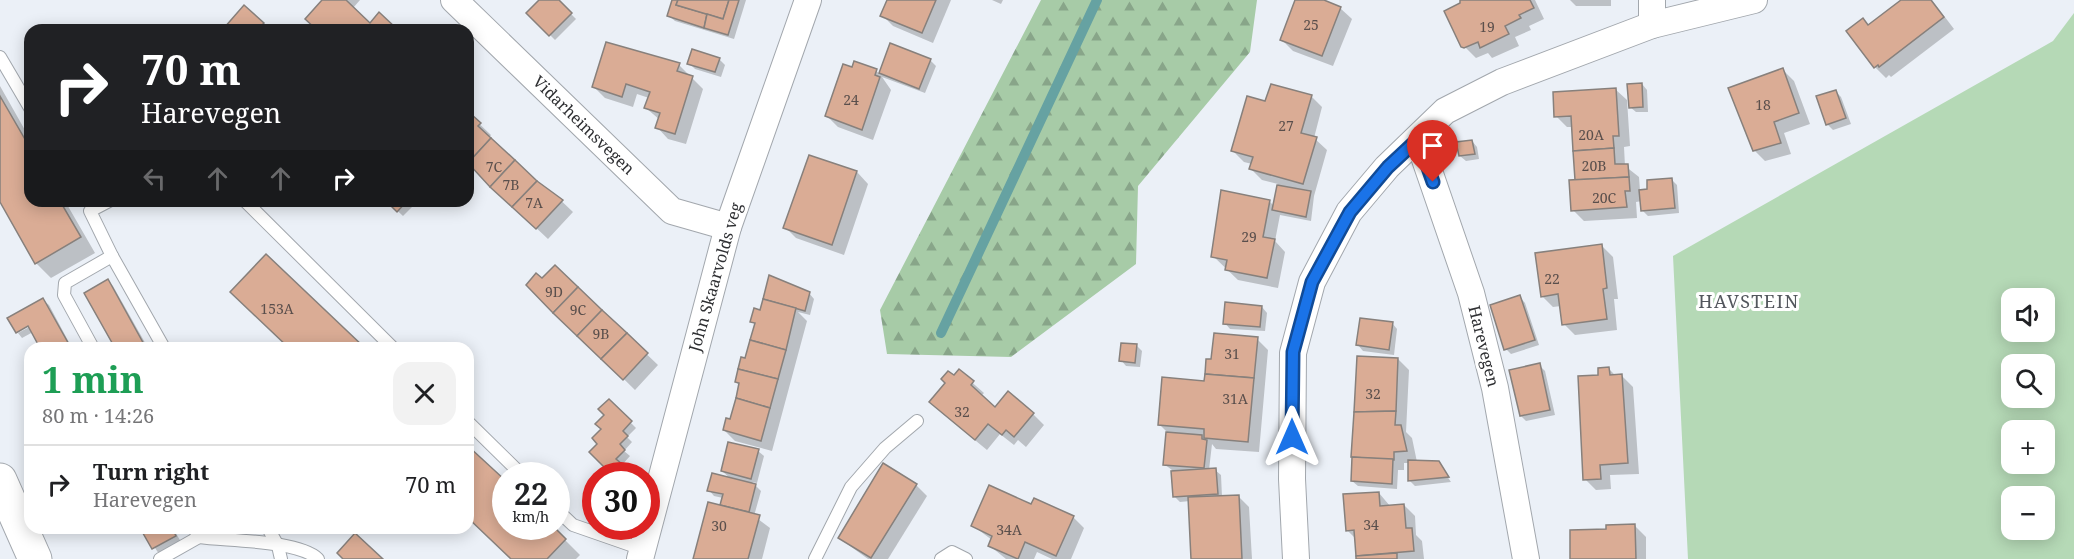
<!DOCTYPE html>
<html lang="en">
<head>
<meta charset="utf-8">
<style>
  body { margin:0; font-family:"Noto Serif",serif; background:#f2f2f2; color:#202124; height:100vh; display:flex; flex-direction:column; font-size:22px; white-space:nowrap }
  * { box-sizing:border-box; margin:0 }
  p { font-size:20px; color:#757577 }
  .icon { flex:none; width:33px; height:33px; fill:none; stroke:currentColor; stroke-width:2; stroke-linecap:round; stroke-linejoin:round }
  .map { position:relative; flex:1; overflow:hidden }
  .drawer { position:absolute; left:24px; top:342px; width:450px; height:192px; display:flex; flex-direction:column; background:#fff; border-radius:18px; box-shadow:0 3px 15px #0003 }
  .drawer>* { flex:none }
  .banner { position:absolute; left:24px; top:24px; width:450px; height:183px; border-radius:18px; box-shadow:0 3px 15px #0003; background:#202124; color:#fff; overflow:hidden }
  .tools { position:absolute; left:2001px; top:288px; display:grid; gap:12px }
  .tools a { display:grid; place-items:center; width:54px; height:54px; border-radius:12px; background:#fff; box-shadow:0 3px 15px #0003; font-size:30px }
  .speed { position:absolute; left:492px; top:462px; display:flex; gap:12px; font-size:30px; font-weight:700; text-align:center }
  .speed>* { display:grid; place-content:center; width:78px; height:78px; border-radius:50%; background:#fff; box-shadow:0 3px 15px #0003; line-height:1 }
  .speed small { font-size:15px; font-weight:400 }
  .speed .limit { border:9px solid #d22; background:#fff; color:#111 }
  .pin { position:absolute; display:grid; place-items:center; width:51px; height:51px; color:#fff; margin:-62px -26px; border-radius:50% 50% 50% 0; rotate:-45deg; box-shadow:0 0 6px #0007 }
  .pin .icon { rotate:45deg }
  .me { position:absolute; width:66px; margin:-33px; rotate:0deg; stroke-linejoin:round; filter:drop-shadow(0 0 4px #0008) }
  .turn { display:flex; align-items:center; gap:21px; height:126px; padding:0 18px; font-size:27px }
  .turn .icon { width:78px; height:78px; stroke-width:2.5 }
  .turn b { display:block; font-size:42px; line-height:51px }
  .lanes { display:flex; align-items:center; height:57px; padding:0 18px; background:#0003; justify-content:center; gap:30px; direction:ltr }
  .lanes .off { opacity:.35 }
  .round { display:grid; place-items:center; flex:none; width:63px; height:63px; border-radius:18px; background:#f2f2f2 }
  .summary { display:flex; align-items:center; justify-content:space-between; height:102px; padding:0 18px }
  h1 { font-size:36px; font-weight:700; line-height:45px; color:#1e9e55 }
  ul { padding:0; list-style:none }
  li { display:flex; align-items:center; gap:18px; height:78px; padding:0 18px; border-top:2px solid #e0e0e0 }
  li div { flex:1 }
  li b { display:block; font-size:22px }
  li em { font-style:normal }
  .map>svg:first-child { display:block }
  .green { fill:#b5d9b6; fill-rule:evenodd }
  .forest { fill:url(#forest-firs) }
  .shadow { fill:#0003 }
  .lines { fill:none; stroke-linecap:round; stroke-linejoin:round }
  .stream { stroke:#66a2a2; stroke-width:10 }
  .building { fill:#daac95; stroke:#87807c; stroke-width:1.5 }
  .service-casing { stroke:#a2a7ad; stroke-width:14 }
  .minor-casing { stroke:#a2a7ad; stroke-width:28 }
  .secondary-casing { stroke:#a2a7ad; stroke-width:35 }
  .service { stroke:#fff; stroke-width:12 }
  .minor { stroke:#fff; stroke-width:26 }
  .secondary { stroke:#fff; stroke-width:33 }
  .route-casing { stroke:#114b97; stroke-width:15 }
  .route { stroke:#1a73e8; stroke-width:10 }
  .labels { text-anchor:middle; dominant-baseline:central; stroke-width:6; stroke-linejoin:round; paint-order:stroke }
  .number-label { font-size:14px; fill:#5a4f4c }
  .street-label { font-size:16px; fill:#2f3033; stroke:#fff }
  .neighbourhood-label { font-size:18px; letter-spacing:1.5px; fill:#53575d; stroke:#fff }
</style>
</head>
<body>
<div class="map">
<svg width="2074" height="559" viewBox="0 0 2074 559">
  <defs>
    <pattern id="forest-firs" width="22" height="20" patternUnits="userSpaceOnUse" patternTransform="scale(1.5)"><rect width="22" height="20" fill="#a7cba7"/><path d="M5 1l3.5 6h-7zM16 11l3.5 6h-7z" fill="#88a589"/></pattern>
  </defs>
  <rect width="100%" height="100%" fill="#ebf0f7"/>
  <path class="green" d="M2074,13v546h-386l-15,-303 380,-215zM2012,298h32v34h-32zM2012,364h32v34h-32zM2012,430h32v34h-32zM2044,496v34h-32v-34z"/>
  <polygon class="forest" points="1041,0 1257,0 1250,52 1138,186 1136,264 1011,357 887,354 880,310"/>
  <g class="shadow">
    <polygon points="324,0 360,0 353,8 370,25 379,15 396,30 318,30 307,19"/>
    <polygon points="542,0 557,0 576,19 555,40 528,13"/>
    <polygon points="674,0 746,0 734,39 675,21 669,16"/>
    <polygon points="889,0 951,0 933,43 893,26 882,15"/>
    <polygon points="992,0 1003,0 1001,4"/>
    <polygon points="1297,0 1320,0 1340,8 1352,19 1333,66 1293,51 1282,40"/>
    <polygon points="1463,0 1535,0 1544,19 1529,26 1531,30 1515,37 1519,46 1492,58 1488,53 1476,58 1465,47"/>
    <polygon points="1570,0 1611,0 1611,6 1576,6"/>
    <polygon points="1903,0 1932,0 1954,29 1891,77 1889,75 1886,78 1875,67 1868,26"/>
    <polygon points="244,7 269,30 228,30"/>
    <polygon points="891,45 930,60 936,66 925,93 882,77 891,90 873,140 838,127 827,116 876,71 880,74"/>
    <polygon points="719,59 725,65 721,77 695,69 689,63"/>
    <polygon points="679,65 703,89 686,144 668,139 657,127 660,120 646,108 649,98 637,94 633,107 605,98 594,87"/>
    <polygon points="1783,70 1794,81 1810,124 1784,133 1791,154 1765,161 1754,150"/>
    <polygon points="1642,84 1647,90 1648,112 1636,112 1630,107"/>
    <polygon points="0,86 30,139 30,201 65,201 95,253 51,278 36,263 0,199"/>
    <polygon points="1615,89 1627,100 1630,146 1624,147 1625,166 1639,177 1640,191 1649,191 1672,180 1677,185 1679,213 1648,216 1642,210 1642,201 1636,202 1637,218 1584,221 1573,210 1577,182 1573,127 1567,127 1556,116"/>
    <polygon points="1836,92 1841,97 1851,124 1833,130 1828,125 1818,97"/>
    <polygon points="1311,96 1322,107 1314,138 1327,150 1314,196 1311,221 1280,215 1275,241 1285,252 1278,288 1238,280 1213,256 1269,201 1274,206 1278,184 1262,180 1251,169 1252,164 1244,162 1233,151 1266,103"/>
    <polygon points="471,116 491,135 489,138 550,195 553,193 573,212 548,239 468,164 468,119"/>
    <polygon points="1472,141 1477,147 1479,159 1466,161 1460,156"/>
    <polygon points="810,156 857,172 868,184 844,255 796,238 785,227"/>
    <polygon points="387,201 418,201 403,216"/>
    <polygon points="1602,246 1613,257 1618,299 1614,299 1617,330 1575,335 1564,324 1561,306 1553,307 1542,296"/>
    <polygon points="555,267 658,365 635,390 528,285 542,280"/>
    <polygon points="108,281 113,286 148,348 116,348"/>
    <polygon points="809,293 814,299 810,315 798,312 807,321 772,451 735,441 724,430 731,420 740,386 736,382 746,359 755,325 752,321 762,312"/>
    <polygon points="1520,297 1525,303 1539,345 1511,354 1506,349"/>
    <polygon points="43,300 49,305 72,348 42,348 33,332 22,338 18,333 35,324"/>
    <polygon points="1262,307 1267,313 1265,331 1230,329 1225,323"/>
    <polygon points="1392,323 1397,329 1394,355 1363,351 1358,345"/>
    <polygon points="1257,339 1268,350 1259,452 1216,449 1212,444 1209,470 1215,470 1221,475 1222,497 1238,496 1249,507 1252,559 1193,559 1190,501 1180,502 1174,496 1172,470 1164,464 1167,432 1159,424"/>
    <polygon points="1137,346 1142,351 1140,367 1126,366 1121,360"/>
    <polygon points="1398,359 1409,370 1406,432 1412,438 1417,462 1440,466 1451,482 1415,486 1409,480 1410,463 1404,463 1404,470 1398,470 1397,489 1358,486 1352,481"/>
    <polygon points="1539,365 1545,371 1555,415 1526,421 1521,416"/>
    <polygon points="1609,369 1616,376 1622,376 1633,387 1639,474 1610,475 1611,489 1596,490 1585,479 1600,377"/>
    <polygon points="959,371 984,393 981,396 995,409 1033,414 1044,425 1026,447 1018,440 1014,445 1000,434 987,450 942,413 954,377"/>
    <polygon points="609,401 636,428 627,437 632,442 624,451 630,456 621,466 626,471 621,476 614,476 591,452 599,444"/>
    <polygon points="468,448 506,526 551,526 580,555 576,559 513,559 468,517"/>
    <polygon points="758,451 764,456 757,483 752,482 761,491 754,516 770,528 762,559 695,559 725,508 722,505 723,498 714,496 709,490 731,479 722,471"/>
    <polygon points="916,485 927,496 888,559 868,559 839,538"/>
    <polygon points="1379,493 1390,506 1404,505 1415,516 1416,535 1422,541 1424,559 1357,559 1356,539 1347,530"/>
    <polygon points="1032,506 1073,517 1084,528 1071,559 1052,559 1037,552 1034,559 1006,559 990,546 992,540 972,525"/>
    <polygon points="1635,526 1646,537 1646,559 1572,559 1608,531"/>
    <polygon points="142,528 173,528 181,542 159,554"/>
  </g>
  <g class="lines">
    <polyline class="stream" points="941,333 1097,0"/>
  </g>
  <g class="building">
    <polygon points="322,0 346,0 370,23 379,12 397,29 317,30 305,19"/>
    <polygon points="539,0 559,0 572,13 549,36 526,13"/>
    <polygon points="672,0 678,0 676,5 707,14 704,28 667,16"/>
    <polygon points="678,0 729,0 723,19 676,5"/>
    <polygon points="729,0 739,0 728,35 704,28 707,14 723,19"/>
    <polygon points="887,0 936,0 922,33 880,16"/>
    <polygon points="1295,0 1324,0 1341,7 1322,56 1280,40"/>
    <polygon points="1530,0 1534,8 1519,15 1521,18 1505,26 1509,34 1480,48 1478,42 1464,48 1461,47 1444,11 1460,3 1460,0"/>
    <polygon points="1901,0 1931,0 1944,17 1879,67 1878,65 1874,68 1846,31 1863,18 1868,25"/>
    <polygon points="244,5 264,23 257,30 226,30 224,28"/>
    <polygon points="606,42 680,63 677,71 693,76 675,134 655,128 660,113 644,108 650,92 626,84 622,97 592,87"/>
    <polygon points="890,43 931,59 919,89 879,73"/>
    <polygon points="692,49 720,58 715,72 687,64"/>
    <polygon points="854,61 877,69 875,75 880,77 862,130 825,116 843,64 852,67"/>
    <polygon points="1783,68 1799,113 1774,122 1781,143 1753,151 1728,88"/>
    <polygon points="1642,83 1643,107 1629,108 1627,84"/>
    <polygon points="1271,84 1312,95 1301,133 1317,137 1303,184 1249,169 1253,157 1231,151 1247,96 1265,101"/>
    <polygon points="1616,88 1619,136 1613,136 1614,148 1573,151 1571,116 1554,117 1553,92"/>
    <polygon points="1836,90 1846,118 1826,125 1816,96"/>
    <polygon points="0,96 30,148 30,201 60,201 81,237 35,264 0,202"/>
    <polygon points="471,114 481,123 478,126 491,138 468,163 468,116"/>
    <polygon points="491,138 515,160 490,187 468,163"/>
    <polygon points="1472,140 1475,154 1459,156 1456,142"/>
    <polygon points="1614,148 1615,164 1628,164 1629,177 1575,180 1573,151"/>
    <polygon points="809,155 857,171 832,245 783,228"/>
    <polygon points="515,160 537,181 512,207 490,187"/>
    <polygon points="1629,177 1630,191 1625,191 1627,207 1571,211 1569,180"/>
    <polygon points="1672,178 1675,208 1641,211 1639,190 1647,189 1647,180"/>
    <polygon points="537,181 563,200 536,229 512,207"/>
    <polygon points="1277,185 1311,191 1306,217 1272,210"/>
    <polygon points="1221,190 1270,200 1263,237 1275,239 1267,278 1225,270 1227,260 1211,257"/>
    <polygon points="386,201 407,201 397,212"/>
    <polygon points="1602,244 1607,288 1603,289 1607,319 1562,325 1558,294 1541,297 1535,253"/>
    <polygon points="266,254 365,348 289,348 230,292"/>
    <polygon points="555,265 578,287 553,313 526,285 536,273 542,278"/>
    <polygon points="769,275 810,292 805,311 763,299"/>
    <polygon points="108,279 146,348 115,348 84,293"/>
    <polygon points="578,287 602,310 577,336 553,313"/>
    <polygon points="1520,295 1535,340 1504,350 1490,305"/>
    <polygon points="43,298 71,348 40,348 28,326 16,333 7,318"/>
    <polygon points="763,299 796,308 786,350 750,340 755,323 750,322 754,308 760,310"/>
    <polygon points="1225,302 1262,306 1260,327 1223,324"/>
    <polygon points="602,310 627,333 601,359 577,336"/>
    <polygon points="1360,318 1393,322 1389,350 1356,345"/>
    <polygon points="627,333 648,353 623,380 601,359"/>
    <polygon points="1214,333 1258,337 1254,378 1205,374 1206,359 1211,359"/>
    <polygon points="750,340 786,350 778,379 738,369 741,357 745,358"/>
    <polygon points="1121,343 1137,344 1135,363 1119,361"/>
    <polygon points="1357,356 1398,358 1396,411 1354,412"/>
    <polygon points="1540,363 1550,410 1520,416 1509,370"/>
    <polygon points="1609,367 1610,375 1622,374 1628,463 1600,465 1601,479 1583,480 1578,376 1598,375 1598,368"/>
    <polygon points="738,369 778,379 770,408 736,398 739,383 735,382"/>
    <polygon points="959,369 974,381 971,385 995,407 1008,391 1034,413 1014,437 1006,430 1002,435 988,424 975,440 929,402 945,383 941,379 948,371 954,375"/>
    <polygon points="1205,374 1254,378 1248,442 1204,438 1204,429 1158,425 1162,377 1204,381"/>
    <polygon points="736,398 770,408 761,441 723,430 726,418 730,419"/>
    <polygon points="609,399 632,421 623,431 628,436 620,444 625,450 616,459 622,464 611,474 589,452 597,444 592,438 601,429 595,424 604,415 598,409"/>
    <polygon points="1396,411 1395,425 1401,425 1407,451 1394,452 1394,460 1351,457 1354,412"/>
    <polygon points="1166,432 1202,435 1202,439 1207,440 1204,468 1163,465"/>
    <polygon points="728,442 759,449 751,479 721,471"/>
    <polygon points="468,446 506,481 506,526 553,526 566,539 547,559 511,559 468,518"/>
    <polygon points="1352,457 1393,459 1392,484 1351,481"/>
    <polygon points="1408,460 1439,461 1449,477 1408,481"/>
    <polygon points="883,463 917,484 871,558 838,538"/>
    <polygon points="1216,468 1218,494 1173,497 1171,471"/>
    <polygon points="712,473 756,484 749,512 720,505 723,494 707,491"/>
    <polygon points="989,485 1031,504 1034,498 1074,516 1056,556 1025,542 1018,559 988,546 992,536 971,526"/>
    <polygon points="1379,492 1380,506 1404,504 1406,528 1412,528 1414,551 1356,556 1354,530 1346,531 1343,494"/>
    <polygon points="1239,495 1242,559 1191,559 1188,497"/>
    <polygon points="708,502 760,515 748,559 693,559"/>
    <polygon points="1635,524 1636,559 1570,559 1570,530 1606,529 1606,525"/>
    <polygon points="140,528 172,528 176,536 152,549"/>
    <polygon points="355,533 383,559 343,559 337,553"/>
    <polygon points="1397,553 1397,559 1356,559 1356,556"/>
  </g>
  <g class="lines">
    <g class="service-casing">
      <g id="service">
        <polyline points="0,57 30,108"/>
        <polyline points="245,201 393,348"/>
        <polyline points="112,256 164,348"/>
        <polyline points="93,348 64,295 65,283 112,256 90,211 109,201"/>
        <polyline points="468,422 523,476"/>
        <polyline points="556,509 573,525 642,549"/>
        <path d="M194,528l5,9c29,4 99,3 119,22"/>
        <polyline points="268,528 278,546 281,559"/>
        <polyline points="160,559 199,537"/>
        <polyline points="815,559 851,487 885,448 917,421"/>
        <polyline points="941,559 952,552 966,559"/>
      </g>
    </g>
    <g class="minor-casing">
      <g id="minor">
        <polyline points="454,0 672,211 728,227"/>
        <polyline points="1652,0 1652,25"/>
        <polyline points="1418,139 1471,293 1495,388 1526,559"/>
        <polyline points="640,559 728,227 808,0"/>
        <polyline points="1296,559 1292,479 1293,353 1312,282 1349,212 1387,167 1445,111 1502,82 1652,25 1754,0"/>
      </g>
    </g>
    <g class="secondary-casing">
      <polyline id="secondary" points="0,480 35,559"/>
    </g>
    <use href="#service" class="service"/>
    <use href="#minor" class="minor"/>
    <use href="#secondary" class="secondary"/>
  </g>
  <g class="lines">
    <g class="route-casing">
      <polyline id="route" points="1292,437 1293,352 1312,282 1350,212 1388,167 1418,139 1433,182"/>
    </g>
    <use href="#route" class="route"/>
  </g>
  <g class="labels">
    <g class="number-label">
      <text x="1311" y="24">25</text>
      <text x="1487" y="26">19</text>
      <text x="851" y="99">24</text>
      <text x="1763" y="104">18</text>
      <text x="1286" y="125">27</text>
      <text x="1591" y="134">20A</text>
      <text x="1594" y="165">20B</text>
      <text x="494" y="166">7C</text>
      <text x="511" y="184">7B</text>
      <text x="1604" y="197">20C</text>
      <text x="534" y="202">7A</text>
      <text x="1249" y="236">29</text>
      <text x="1552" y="278">22</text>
      <text x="554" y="291">9D</text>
      <text x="277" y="308">153A</text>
      <text x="578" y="309">9C</text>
      <text x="601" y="333">9B</text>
      <text x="1232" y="353">31</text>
      <text x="1373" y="393">32</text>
      <text x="1235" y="398">31A</text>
      <text x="962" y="411">32</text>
      <text x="1371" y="524">34</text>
      <text x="719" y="525">30</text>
      <text x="1009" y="529">34A</text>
    </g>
    <g class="street-label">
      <text transform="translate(584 125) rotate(44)">Vidarheimsvegen</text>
      <text transform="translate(715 277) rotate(-74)">John Skaarvolds veg</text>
      <text transform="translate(1484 346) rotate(76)">Harevegen</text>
    </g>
    <g class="neighbourhood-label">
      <text x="1749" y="301">HAVSTEIN</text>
    </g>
  </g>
</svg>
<div class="tools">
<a><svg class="icon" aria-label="sound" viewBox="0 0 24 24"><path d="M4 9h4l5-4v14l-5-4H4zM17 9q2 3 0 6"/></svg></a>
<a><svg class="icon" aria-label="search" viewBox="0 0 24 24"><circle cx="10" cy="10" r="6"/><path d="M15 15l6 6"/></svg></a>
<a>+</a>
<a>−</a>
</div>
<div class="speed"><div>22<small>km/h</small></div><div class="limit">30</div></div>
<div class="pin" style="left:1433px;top:182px;background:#d93025"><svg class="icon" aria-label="arrive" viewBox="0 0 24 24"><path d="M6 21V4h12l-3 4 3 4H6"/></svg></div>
<svg class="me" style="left:1292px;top:437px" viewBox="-20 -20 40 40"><path d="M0-17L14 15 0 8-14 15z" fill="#1a73e8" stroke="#fff" stroke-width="4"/></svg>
<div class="banner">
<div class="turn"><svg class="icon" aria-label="right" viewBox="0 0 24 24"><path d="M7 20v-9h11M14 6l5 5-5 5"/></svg><div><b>70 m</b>Harevegen</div></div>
<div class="lanes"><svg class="icon off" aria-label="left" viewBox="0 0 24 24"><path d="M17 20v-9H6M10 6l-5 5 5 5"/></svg><svg class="icon off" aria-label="ahead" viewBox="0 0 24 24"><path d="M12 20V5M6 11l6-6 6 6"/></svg><svg class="icon off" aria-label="ahead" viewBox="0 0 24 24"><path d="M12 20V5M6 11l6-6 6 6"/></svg><svg class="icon" aria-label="right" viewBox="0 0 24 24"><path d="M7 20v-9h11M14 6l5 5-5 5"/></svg></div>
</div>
<section class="drawer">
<div class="summary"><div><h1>1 min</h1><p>80 m · 14:26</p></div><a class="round"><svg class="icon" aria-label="close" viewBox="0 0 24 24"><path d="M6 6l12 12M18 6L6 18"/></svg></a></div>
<ul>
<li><svg class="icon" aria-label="right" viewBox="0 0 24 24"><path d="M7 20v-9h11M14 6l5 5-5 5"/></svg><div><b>Turn right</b><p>Harevegen</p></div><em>70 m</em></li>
</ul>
</section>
</div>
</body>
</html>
